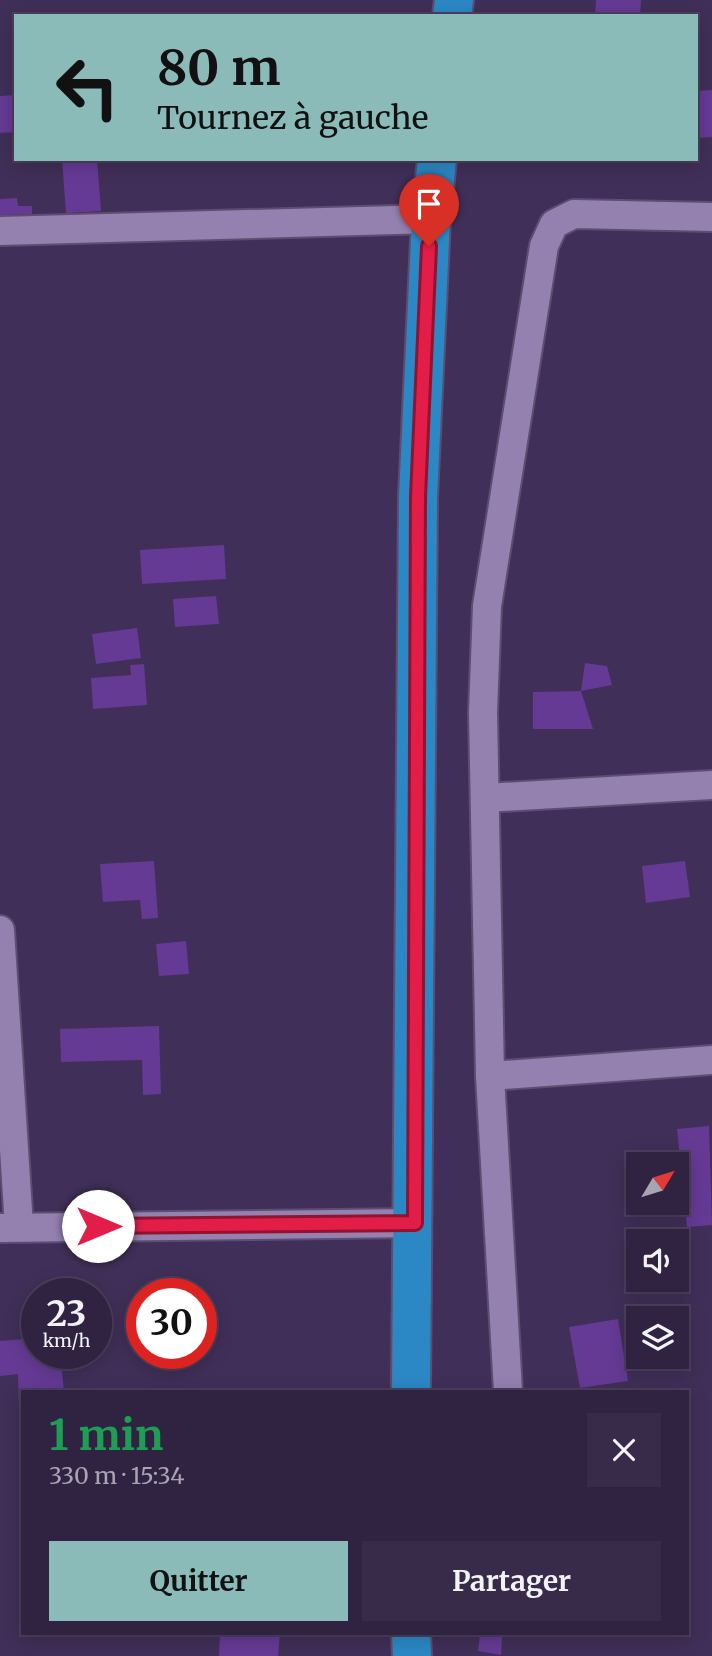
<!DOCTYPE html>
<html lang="fr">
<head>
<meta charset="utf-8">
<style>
  body { margin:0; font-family:Merriweather,serif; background:#382b49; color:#f1f3f6; height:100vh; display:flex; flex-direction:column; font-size:26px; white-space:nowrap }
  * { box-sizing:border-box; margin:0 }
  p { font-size:23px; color:#a8a4b2 }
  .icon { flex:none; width:38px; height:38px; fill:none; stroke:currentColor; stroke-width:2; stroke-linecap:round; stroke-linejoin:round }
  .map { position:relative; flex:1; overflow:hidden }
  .details { position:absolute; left:21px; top:1390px; width:668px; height:245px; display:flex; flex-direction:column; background:#302342; border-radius:0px; box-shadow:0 4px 18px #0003,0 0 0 2px #4b405b }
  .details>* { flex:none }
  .guide { position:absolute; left:14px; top:14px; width:684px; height:147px; border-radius:0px; box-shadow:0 4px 18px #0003,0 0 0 2px #4b405b; background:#8bbbb9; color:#111; overflow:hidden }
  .needle { width:46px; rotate:52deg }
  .tools { position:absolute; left:626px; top:1152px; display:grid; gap:14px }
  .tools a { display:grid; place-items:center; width:63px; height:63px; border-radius:0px; background:#302342; box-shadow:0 4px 18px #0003,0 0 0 2px #4b405b; font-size:35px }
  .speed { position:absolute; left:21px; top:1278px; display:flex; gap:14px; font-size:35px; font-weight:700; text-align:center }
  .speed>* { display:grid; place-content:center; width:91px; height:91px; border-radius:50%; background:#302342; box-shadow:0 4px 18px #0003,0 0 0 2px #4b405b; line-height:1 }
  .speed small { font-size:18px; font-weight:400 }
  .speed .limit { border:10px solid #d22; background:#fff; color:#111 }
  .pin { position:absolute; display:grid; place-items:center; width:60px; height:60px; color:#fff; margin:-72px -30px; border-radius:50% 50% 50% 0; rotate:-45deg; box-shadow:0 0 7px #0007 }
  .pin .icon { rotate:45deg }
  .me { position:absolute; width:77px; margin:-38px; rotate:90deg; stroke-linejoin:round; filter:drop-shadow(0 0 5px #0008) }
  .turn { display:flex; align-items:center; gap:24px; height:147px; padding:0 28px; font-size:32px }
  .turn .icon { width:91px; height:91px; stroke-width:2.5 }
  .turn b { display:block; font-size:49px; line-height:60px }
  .round { display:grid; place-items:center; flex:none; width:74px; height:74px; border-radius:0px; background:#382b49 }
  .summary { display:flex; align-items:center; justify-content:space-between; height:119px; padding:0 28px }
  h1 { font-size:42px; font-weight:700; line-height:52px; color:#1e9e55 }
  .button { display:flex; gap:14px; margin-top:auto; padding:14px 28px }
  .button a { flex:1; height:80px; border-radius:0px; background:#8bbbb9; color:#111; font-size:28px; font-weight:700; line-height:80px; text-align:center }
  .button a+a { background:#382b49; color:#f1f3f6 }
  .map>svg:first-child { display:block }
  .building { fill:#653a95 }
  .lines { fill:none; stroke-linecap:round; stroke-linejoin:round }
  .minor-casing { stroke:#5d4d70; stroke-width:32 }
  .highway-casing { stroke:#5d4d70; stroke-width:42 }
  .minor { stroke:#9481b0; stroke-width:28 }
  .highway { stroke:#2c88c5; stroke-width:38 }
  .route-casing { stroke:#92132f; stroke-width:18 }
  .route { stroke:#e11d48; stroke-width:12 }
</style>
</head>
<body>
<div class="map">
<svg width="712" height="1656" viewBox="0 0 712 1656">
  <rect width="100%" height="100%" fill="#402f58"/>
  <g class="building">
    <polygon points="596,0 641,0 640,16 595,16"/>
    <polygon points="712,90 712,137 696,138 696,91"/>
    <polygon points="16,95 16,132 0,133 0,96"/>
    <polygon points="62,159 97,159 101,211 66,213"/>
    <polygon points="17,198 18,206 32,206 32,214 0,215 0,199"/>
    <polygon points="224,545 226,579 142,584 140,550"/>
    <polygon points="216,596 219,624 175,627 173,599"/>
    <polygon points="137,628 141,658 96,664 92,634"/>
    <polygon points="585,663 607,666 612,685 581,691"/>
    <polygon points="144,664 147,705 93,709 91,678 131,675 130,665"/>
    <polygon points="581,691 593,729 533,729 533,692"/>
    <polygon points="154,861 158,918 142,919 140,900 103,902 100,864"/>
    <polygon points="685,861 690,897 646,903 642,866"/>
    <polygon points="186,941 189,974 159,976 156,944"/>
    <polygon points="159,1026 161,1094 143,1095 142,1060 61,1062 60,1029"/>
    <polygon points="709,1126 712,1225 687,1227 677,1129"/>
    <polygon points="618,1319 628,1381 580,1388 569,1327"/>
    <polygon points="37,1338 37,1353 60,1353 64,1391 23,1391 23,1411 19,1411 18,1374 0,1376 0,1341"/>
    <polygon points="220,1633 280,1633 278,1656 219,1656"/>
    <polygon points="480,1635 502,1637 501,1655 478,1651"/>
  </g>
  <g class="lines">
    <g class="minor-casing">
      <g id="minor">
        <polyline points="0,231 431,219"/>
        <polyline points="485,798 712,785"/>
        <polyline points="0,930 19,1227"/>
        <polyline points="490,1076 712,1060"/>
        <polyline points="0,1228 415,1223"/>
        <polyline points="508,1391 490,1076 483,712 487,606 544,246 554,224 574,214 712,217"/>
      </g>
    </g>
    <g class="highway-casing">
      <g id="highway">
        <polyline points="452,16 454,0"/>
        <polyline points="411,1391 418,497 431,219 437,159"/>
        <polyline points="411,1633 412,1656"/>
      </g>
    </g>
    <use href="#minor" class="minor"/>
    <use href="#highway" class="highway"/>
  </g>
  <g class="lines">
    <g class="route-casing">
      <polyline id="route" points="98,1226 415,1223 418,497 429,246"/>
    </g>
    <use href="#route" class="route"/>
  </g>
</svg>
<div class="tools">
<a><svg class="needle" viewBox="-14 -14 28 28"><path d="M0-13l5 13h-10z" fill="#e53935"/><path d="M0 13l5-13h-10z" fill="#a8a4b2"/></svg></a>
<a><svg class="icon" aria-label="sound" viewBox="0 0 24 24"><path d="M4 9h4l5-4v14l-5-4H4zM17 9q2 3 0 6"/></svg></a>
<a><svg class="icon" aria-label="layers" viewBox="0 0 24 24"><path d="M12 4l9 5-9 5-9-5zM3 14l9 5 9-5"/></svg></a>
</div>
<div class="speed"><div>23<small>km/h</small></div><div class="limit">30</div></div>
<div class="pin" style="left:429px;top:246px;background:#d93025"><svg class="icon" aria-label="arrive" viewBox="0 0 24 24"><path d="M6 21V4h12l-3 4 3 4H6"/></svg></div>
<svg class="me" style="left:98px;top:1226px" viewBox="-20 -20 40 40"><circle r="19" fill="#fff"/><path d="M0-13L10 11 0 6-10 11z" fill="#e11d48"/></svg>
<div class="guide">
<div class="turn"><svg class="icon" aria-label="left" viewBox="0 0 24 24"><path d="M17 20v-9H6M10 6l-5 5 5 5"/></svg><div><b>80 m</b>Tournez à gauche</div></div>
</div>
<section class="details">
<div class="summary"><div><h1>1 min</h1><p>330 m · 15:34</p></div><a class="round"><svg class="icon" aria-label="close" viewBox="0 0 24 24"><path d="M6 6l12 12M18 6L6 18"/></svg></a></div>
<div class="button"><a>Quitter</a><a>Partager</a></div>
</section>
</div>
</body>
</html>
